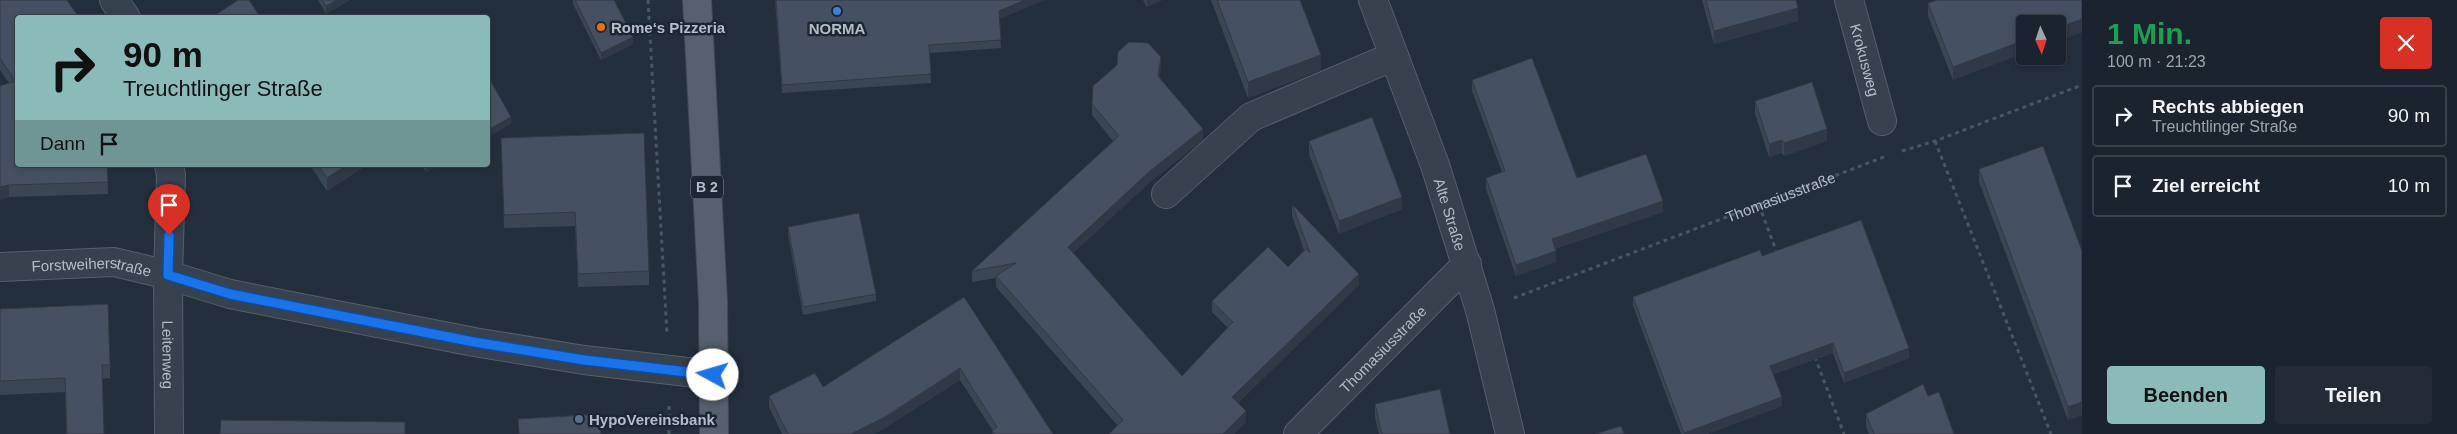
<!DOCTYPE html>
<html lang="de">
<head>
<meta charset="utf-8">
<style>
  body { margin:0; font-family:Arial,sans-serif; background:#242b36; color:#f1f3f6; height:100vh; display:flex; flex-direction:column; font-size:19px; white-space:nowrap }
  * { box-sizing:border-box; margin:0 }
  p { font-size:16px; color:#a0a4aa }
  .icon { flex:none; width:28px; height:28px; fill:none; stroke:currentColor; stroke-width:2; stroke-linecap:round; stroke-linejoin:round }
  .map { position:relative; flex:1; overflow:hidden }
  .side { display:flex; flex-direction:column; background:#1b232e; width:375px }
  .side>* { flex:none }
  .banner { position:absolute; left:15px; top:15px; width:475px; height:152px; border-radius:5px; box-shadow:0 2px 8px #0003,0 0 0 1px #39404a; background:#8bbbb9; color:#111; overflow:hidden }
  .needle { width:32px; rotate:177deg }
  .controls { position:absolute; left:2016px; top:15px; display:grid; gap:10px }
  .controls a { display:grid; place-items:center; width:50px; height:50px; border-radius:5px; background:#1b232e; box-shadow:0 2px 8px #0003,0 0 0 1px #39404a; font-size:25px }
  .pin { position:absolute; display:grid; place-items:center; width:42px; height:42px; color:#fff; margin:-51px -21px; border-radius:50% 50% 50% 0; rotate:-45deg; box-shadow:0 0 5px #0007 }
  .pin .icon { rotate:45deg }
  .me { position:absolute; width:55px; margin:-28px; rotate:276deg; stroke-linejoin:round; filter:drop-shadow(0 0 4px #0008) }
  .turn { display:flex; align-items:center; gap:18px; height:105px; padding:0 25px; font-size:22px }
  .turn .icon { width:65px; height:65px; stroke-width:2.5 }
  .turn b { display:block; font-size:35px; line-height:42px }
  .then { display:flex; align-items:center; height:48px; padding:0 25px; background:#0003; gap:10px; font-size:19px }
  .round { display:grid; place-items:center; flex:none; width:52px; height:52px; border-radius:5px; background:#242b36 }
  .head { display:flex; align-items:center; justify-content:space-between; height:85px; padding:0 25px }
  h1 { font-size:30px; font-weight:700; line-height:38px; color:#1e9e55 }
  .cta { display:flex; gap:10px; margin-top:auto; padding:10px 25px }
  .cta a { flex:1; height:58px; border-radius:5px; background:#8bbbb9; color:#111; font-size:20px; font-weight:700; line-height:58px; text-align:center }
  .cta a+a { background:#242b36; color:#f1f3f6 }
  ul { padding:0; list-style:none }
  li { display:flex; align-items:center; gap:15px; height:62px; margin:0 10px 8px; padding:0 15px; border:2px solid #39404a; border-radius:5px }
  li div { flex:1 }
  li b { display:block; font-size:19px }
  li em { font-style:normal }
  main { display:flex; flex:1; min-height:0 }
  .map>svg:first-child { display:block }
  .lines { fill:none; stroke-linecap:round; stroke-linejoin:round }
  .minor-casing { stroke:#565f6c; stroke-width:30 }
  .major-casing { stroke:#414a57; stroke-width:30 }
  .path { stroke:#44595c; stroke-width:3; stroke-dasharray:4 4; stroke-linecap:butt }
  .minor { stroke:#38414e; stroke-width:28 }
  .major { stroke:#56606e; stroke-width:28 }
  .wall { fill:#3b4654 }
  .shaded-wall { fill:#303945 }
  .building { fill:#455162; stroke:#303945 }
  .route-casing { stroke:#114b97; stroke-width:12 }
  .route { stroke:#1a73e8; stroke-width:9 }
  .shop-dot { fill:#3f7fe0; stroke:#1d2633; stroke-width:2 }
  .food-dot { fill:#e8710a; stroke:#1d2633; stroke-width:2 }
  .service-dot { fill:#5c6f8a; stroke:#1d2633; stroke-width:2 }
  .labels { text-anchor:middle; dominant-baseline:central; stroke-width:5; stroke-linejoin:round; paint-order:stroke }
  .shield { fill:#1d2633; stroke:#878f9c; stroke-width:1 }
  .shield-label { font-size:14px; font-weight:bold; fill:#b4bcc9 }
  .poi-label { font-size:15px; font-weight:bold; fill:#b4bcc9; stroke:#1d2633; text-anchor:start }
  .street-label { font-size:15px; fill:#b4bcc9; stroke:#1d2633 }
</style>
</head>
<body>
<main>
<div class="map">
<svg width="2082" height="434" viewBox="0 0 2082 434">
  <rect width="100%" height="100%" fill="#242f3e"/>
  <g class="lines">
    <g class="minor-casing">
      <g id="minor">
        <polyline points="114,0 126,18"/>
        <path id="s2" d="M1373,0l62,165 45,145 30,124"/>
        <path id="s3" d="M1849,0l33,121"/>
        <path id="s4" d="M169,165l2,10 -3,100 1,159"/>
        <polyline points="1166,194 1251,117 1394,56"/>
        <path id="s5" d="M0,267l114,-5 54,13 62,19 244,48 110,18 129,15"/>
        <path id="s6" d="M1298,434l169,-170"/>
      </g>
    </g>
    <g class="major-casing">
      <polyline id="major" points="697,0 713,301 714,434"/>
    </g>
    <g class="path">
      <polyline points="648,0 667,334"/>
      <polyline points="1935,141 2051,434"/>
      <polyline points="1902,151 1935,141 2082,85"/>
      <polyline points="1759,205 1777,253"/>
      <path id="s1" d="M1514,298l370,-141"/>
      <polyline points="1815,357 1844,434"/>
      <polyline points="669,434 669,405"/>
    </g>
    <use href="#minor" class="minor"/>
    <use href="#major" class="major"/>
  </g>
  <g class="wall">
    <polygon points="0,0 18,18 107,165 108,194 9,197 0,200 9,83 0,70"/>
    <polygon points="318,0 350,0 326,14"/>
    <polygon points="573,0 614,0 633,44 601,60 573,4"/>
    <polygon points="775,0 1044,0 999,19 1001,48 930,53 931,83 782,93"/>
    <polygon points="1143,0 1162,0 1147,7"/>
    <polygon points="1211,0 1300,0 1321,70 1248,98"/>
    <polygon points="1702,0 1796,0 1798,21 1714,44"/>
    <polygon points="2082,0 2082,32 2058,41 2058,24 1953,80 1928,16 1928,3"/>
    <polygon points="1161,69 1159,78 1203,140 1150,182 1073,253 1182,376 1228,328 1212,312 1212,301 1288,267 1304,250 1292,216 1292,204 1359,285 1238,403 1246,422 1234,434 1109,434 1118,426 996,287 996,278 972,282 972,271 1113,141 1092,115 1092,104"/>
    <polygon points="1472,80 1577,178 1663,212 1555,249 1556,262 1516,276 1486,189 1486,178 1502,172 1472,91"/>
    <polygon points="1755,101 1827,141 1784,156 1782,153 1769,157 1755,114"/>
    <polygon points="501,138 649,271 649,285 578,287 575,226 504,228"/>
    <polygon points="1309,141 1402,209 1339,234 1309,154"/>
    <polygon points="310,165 367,165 327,191"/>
    <polygon points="422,165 438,165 426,172"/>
    <polygon points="1979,169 2082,251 2082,415 2068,420 1979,182"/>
    <polygon points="788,227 876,294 876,301 803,315 788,235"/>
    <polygon points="1762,256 1909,358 1844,383 1833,353 1773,374 1782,406 1707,434 1681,434 1633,306 1633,297"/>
    <polygon points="964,297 1053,434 992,434 993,431 960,380 885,428 873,434 782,434 769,407 769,396 823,387"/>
    <polygon points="0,309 110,365 110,378 102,379 104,434 66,434 65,392 0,395"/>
    <polygon points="1928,396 1954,434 1869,434 1866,427 1866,414"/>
    <polygon points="1375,404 1450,434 1379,434 1375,417"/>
  </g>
  <g class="shaded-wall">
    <polygon points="337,0 350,0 326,14 326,6"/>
    <polygon points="1025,0 1044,0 999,19 999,11"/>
    <polygon points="1147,0 1162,0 1147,7"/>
    <polygon points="1798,8 1798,21 1714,44 1714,31"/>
    <polygon points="2082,19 2082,32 2058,41 2058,28"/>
    <polygon points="633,37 633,44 601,60 601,53"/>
    <polygon points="2025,40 2025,53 1953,80 1953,67"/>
    <polygon points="1321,55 1321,70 1248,98 1248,82"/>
    <polygon points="1161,57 1161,69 1158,87 1158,76"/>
    <polygon points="511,117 511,124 488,137 488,130"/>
    <polygon points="1203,129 1203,140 1150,182 1068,258 1068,247 1150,171"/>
    <polygon points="1827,129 1827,141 1784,156 1784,143"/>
    <polygon points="1782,140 1782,153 1769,157 1769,144"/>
    <polygon points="347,165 367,165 327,191 327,178"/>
    <polygon points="426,165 438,165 426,172"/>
    <polygon points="9,185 9,197 0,200 0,187"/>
    <polygon points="1402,197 1402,209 1339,234 1339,221"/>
    <polygon points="1663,201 1663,212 1552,250 1552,239"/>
    <polygon points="1556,251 1556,262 1516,276 1516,265"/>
    <polygon points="1359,274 1359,285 1232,408 1232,397"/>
    <polygon points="1833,343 1833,353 1770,376 1770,366"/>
    <polygon points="1909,348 1909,358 1844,383 1844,373"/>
    <polygon points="960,368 960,380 885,428 873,434 851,434"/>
    <polygon points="1782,397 1782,406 1707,434 1684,434 1684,433"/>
    <polygon points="2082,402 2082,415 2068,420 2068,407"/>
    <polygon points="1246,411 1246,422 1234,434 1223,434"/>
  </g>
  <g class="building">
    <polygon points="0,0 67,0 78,16 78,18 18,18 18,165 107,165 108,182 9,185 0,187 0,86 15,81 0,58"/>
    <polygon points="238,0 249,0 261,18 211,18"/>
    <polygon points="322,0 337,0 326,6"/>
    <polygon points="575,0 614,0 633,37 601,53"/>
    <polygon points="776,0 1025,0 999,11 1001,40 929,45 931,74 782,85"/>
    <polygon points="1217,0 1300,0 1321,55 1248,82"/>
    <polygon points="1706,0 1796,0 1798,8 1714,31"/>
    <polygon points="1937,0 2082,0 2082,19 2058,28 2058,24 2025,24 2025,40 1953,67 1928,3"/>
    <polygon points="286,14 288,18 281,18"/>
    <polygon points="1129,42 1148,43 1161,57 1158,76 1203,129 1150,171 1068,247 1182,376 1233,322 1212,301 1268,247 1288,267 1306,249 1310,253 1292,204 1359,274 1232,397 1246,411 1223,434 1109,434 1123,420 996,276 1016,263 972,271 1119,136 1092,104 1093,86 1117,65 1118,52"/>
    <polygon points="1532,58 1577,178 1646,154 1663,201 1552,239 1556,251 1516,265 1486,178 1505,171 1472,80"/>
    <polygon points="488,76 511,117 488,130"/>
    <polygon points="1812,82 1827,129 1784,143 1782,140 1769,144 1755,101"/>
    <polygon points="1372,117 1402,197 1339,221 1309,141"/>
    <polygon points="644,133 649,271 578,274 575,212 504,215 501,138"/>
    <polygon points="2043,146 2082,251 2082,402 2068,407 1979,169"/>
    <polygon points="318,165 347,165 327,178"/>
    <polygon points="859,213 876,294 803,307 788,227"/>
    <polygon points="1861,220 1909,348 1844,373 1833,343 1770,366 1782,397 1684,433 1633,297 1760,250 1762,256"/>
    <polygon points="964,297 1053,434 995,434 992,431 997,427 960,368 885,417 851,434 788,434 769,396 815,373 823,387"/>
    <polygon points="108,304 110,365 102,365 104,434 67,434 65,378 0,381 0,309"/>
    <polygon points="1923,384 1928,396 1939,392 1954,434 1874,434 1866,414"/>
    <polygon points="1440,389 1450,434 1382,434 1375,404"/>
    <polygon points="600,414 601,434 519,434 518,419"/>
    <polygon points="221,420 405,422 405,434 220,434"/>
    <polygon points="1621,426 1624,434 1595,434"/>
  </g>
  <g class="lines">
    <g class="route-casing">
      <polyline id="route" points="169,235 168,275 230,294 474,342 584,360 713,375"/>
    </g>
    <use href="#route" class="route"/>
  </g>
  <circle class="shop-dot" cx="837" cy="11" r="5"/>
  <circle class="food-dot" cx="601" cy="27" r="5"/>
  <circle class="service-dot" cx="579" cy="419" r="5"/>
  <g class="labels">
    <rect class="shield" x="691" y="175.5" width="32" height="23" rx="4"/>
    <g class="shield-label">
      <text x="707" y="187">B 2</text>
    </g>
    <g class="poi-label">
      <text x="611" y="27">Rome‘s Pizzeria</text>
      <text x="837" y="28" text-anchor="middle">NORMA</text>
      <text x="589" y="419">HypoVereinsbank</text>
    </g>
    <g class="street-label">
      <text stroke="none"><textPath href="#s3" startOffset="62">Krokusweg</textPath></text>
      <text stroke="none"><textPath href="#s1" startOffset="285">Thomasiusstraße</textPath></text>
      <text stroke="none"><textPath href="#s2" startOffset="228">Alte Straße</textPath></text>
      <text stroke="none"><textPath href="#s5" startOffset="92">Forstweiherstraße</textPath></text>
      <text stroke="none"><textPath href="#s6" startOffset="120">Thomasiusstraße</textPath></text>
      <text stroke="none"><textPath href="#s4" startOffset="190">Leitenweg</textPath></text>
    </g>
  </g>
</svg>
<div class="controls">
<a><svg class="needle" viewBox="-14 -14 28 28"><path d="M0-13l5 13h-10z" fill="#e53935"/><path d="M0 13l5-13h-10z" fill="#a0a4aa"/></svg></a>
</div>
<div class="pin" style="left:169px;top:235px;background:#d93025"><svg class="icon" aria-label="arrive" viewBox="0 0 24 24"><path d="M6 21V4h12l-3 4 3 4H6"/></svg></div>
<svg class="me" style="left:713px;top:375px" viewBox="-20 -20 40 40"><circle r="19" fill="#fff"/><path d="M0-13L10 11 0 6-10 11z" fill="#1a73e8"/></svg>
<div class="banner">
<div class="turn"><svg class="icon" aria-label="right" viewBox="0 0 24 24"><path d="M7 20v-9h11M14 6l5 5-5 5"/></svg><div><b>90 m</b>Treuchtlinger Straße</div></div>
<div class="then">Dann<svg class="icon" aria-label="arrive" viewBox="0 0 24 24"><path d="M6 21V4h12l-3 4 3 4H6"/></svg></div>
</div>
</div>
<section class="side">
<div class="head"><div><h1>1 Min.</h1><p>100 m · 21:23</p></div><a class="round" style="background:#d93025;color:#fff"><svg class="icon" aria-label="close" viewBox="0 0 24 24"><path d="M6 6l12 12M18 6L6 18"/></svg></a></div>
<ul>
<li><svg class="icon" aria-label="right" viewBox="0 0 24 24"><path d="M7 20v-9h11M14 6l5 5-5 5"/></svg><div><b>Rechts abbiegen</b><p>Treuchtlinger Straße</p></div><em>90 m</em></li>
<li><svg class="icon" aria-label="arrive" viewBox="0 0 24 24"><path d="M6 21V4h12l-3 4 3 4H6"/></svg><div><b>Ziel erreicht</b></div><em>10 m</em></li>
</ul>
<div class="cta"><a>Beenden</a><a>Teilen</a></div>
</section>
</main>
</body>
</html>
